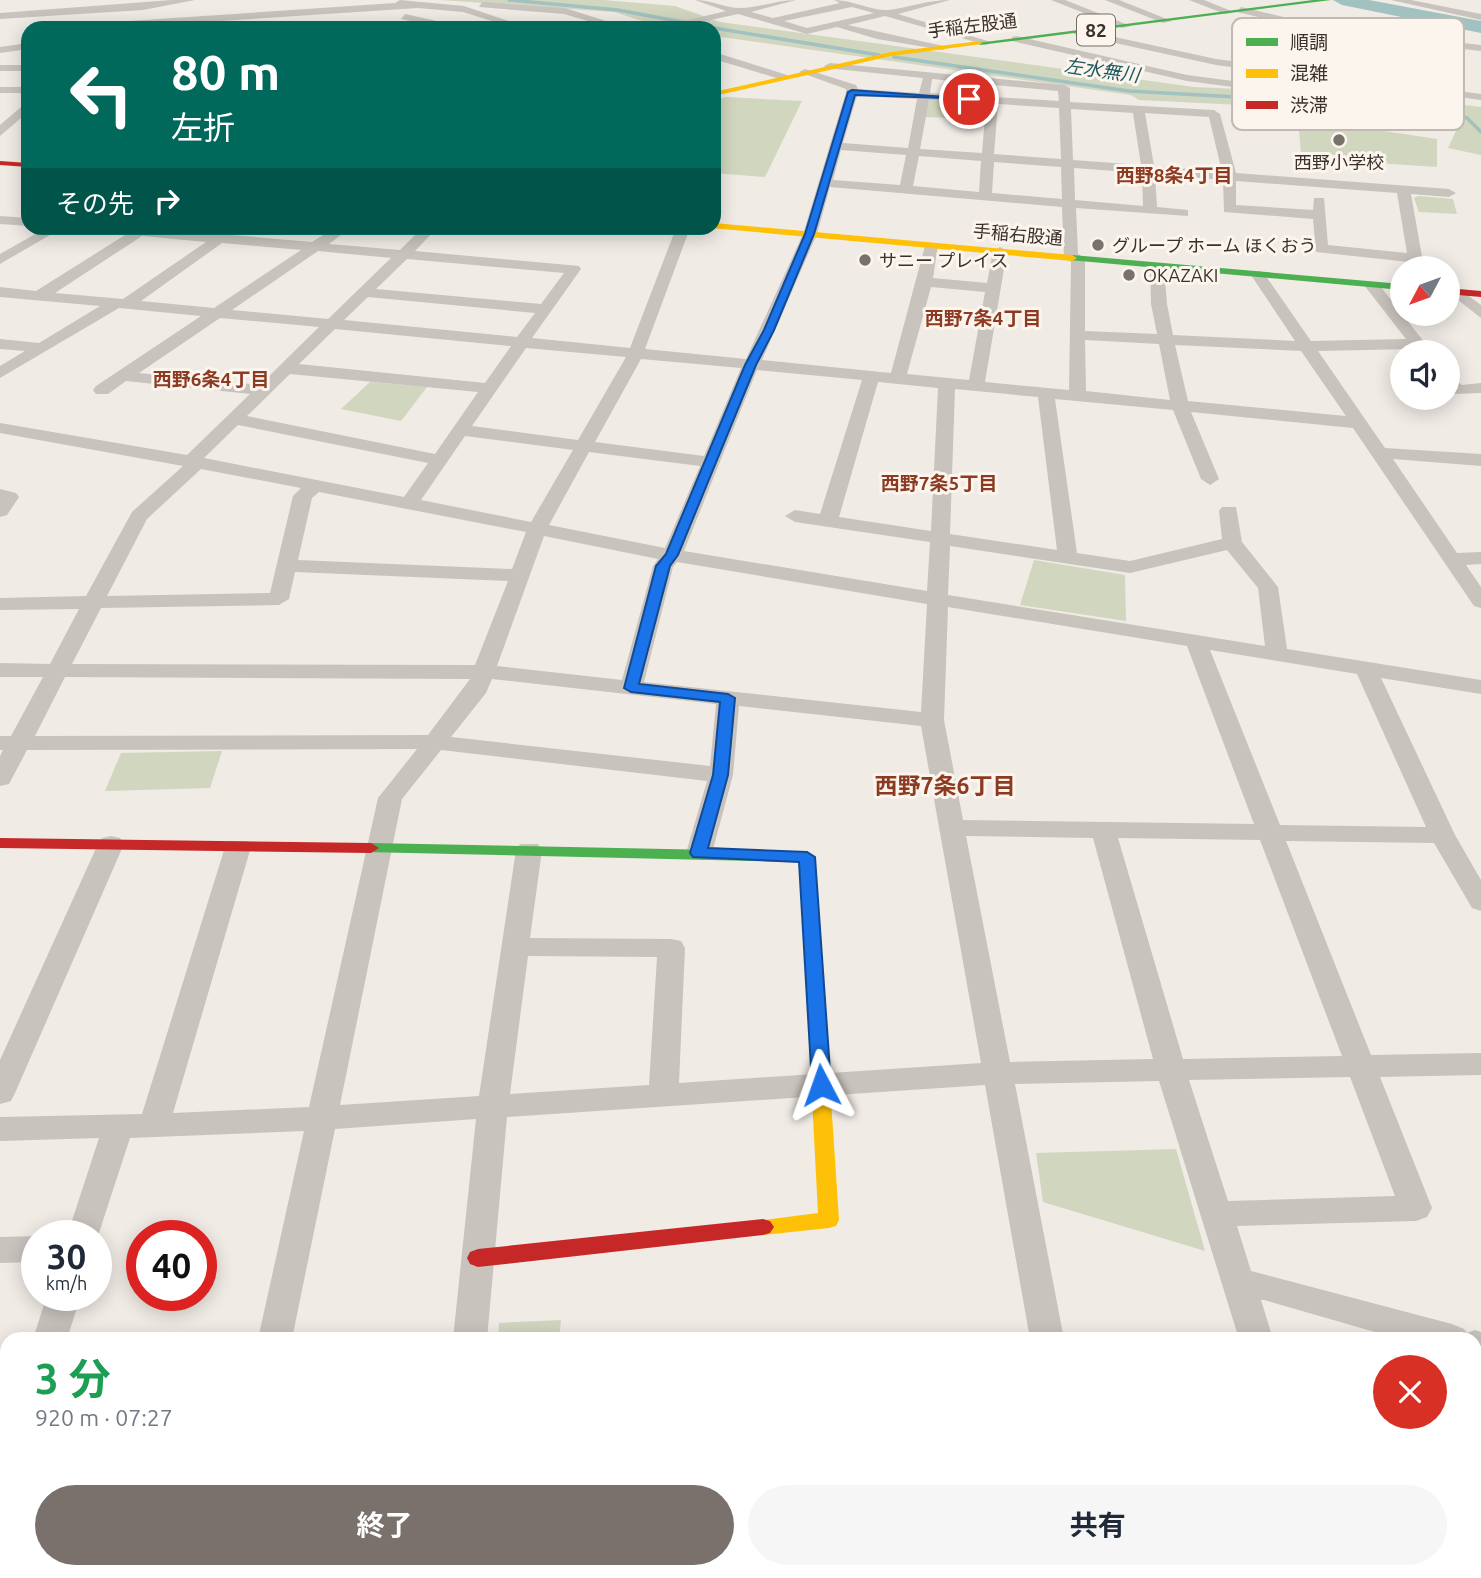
<!DOCTYPE html>
<html lang="ja">
<head>
<meta charset="utf-8">
<style>
  body { margin:0; font-family:Ubuntu,"Noto Sans JP",sans-serif; background:#f6f6f7; color:#1f2937; height:100vh; display:flex; flex-direction:column; font-size:26px; white-space:nowrap }
  * { box-sizing:border-box; margin:0 }
  p { font-size:23px; color:#747a83 }
  .icon { flex:none; width:38px; height:38px; fill:none; stroke:currentColor; stroke-width:2; stroke-linecap:round; stroke-linejoin:round }
  .map { position:relative; flex:1; overflow:hidden }
  .drawer { position:absolute; left:0px; top:1332px; width:1482px; height:247px; display:flex; flex-direction:column; background:#fff; border-radius:21px 21px 0 0; box-shadow:0 4px 18px #0003 }
  .drawer>* { flex:none }
  .banner { position:absolute; left:21px; top:21px; width:700px; height:214px; border-radius:21px; box-shadow:0 4px 18px #0003; background:#00695c; color:#fff; overflow:hidden }
  .needle { width:46px; rotate:229deg }
  .tools { position:absolute; left:1390px; top:256px; display:grid; gap:14px }
  .tools a { display:grid; place-items:center; width:70px; height:70px; border-radius:50%; background:#fff; box-shadow:0 4px 18px #0003; font-size:35px }
  .speed { position:absolute; left:21px; top:1220px; display:flex; gap:14px; font-size:35px; font-weight:700; text-align:center }
  .speed>* { display:grid; place-content:center; width:91px; height:91px; border-radius:50%; background:#fff; box-shadow:0 4px 18px #0003; line-height:1 }
  .speed small { font-size:18px; font-weight:400 }
  .speed .limit { border:10px solid #d22; background:#fff; color:#111 }
  .pin { position:absolute; display:grid; place-items:center; width:60px; height:60px; color:#fff; margin:-30px; border:4px solid #fff; border-radius:50%; box-shadow:0 2px 7px #0007 }
  .me { position:absolute; width:77px; margin:-38px; rotate:356deg; stroke-linejoin:round; filter:drop-shadow(0 0 5px #0008) }
  .turn { display:flex; align-items:center; gap:24px; height:147px; padding:0 35px; font-size:32px }
  .turn .icon { width:91px; height:91px; stroke-width:2.5 }
  .turn b { display:block; font-size:49px; line-height:60px }
  .then { display:flex; align-items:center; height:66px; padding:0 35px; background:#0003; gap:14px; font-size:26px }
  .round { display:grid; place-items:center; flex:none; width:74px; height:74px; border-radius:37px; background:#f6f6f7 }
  .summary { display:flex; align-items:center; justify-content:space-between; height:119px; padding:0 35px }
  h1 { font-size:42px; font-weight:700; line-height:52px; color:#1e9e55 }
  .primary-button { display:flex; gap:14px; margin-top:auto; padding:14px 35px }
  .primary-button a { flex:1; height:80px; border-radius:42px; background:#7a716c; color:#fff; font-size:28px; font-weight:700; line-height:80px; text-align:center }
  .primary-button a+a { background:#f6f6f7; color:#1f2937 }
  .map>svg:first-child { display:block }
  .green { fill:#d1d6bf }
  .lines { fill:none; stroke-linecap:round; stroke-linejoin:round }
  .stream { stroke:#a1c2c1; stroke-width:3.5 }
  .river { fill:#a1c2c1; fill-rule:evenodd }
  .street { fill:#c9c3be; fill-rule:evenodd }
  .fast { fill:#4caf50; fill-rule:evenodd }
  .slow { fill:#ffc107; fill-rule:evenodd }
  .jam { fill:#c62828; fill-rule:evenodd }
  .route { fill:#1a73e8; stroke:#114b97; stroke-width:2 }
  .poi-dot { fill:#7a716c; stroke:#fbf5ee; stroke-width:2.5 }
  .labels { text-anchor:middle; dominant-baseline:central; stroke-width:6; stroke-linejoin:round; paint-order:stroke }
  .far-street-label { font-size:18px; fill:#3b302b; stroke:#fbf5ee }
  .far-poi-label { font-size:18px; fill:#3b302b; stroke:#fbf5ee; text-anchor:start }
  .shield { fill:#fbf5ee; stroke:#756b66; stroke-width:2 }
  .shield-label { font-size:19px; font-weight:bold; fill:#3b302b }
  .far-water-label { font-size:19px; font-style:italic; fill:#1f5a5e; stroke:#fbf5ee }
  .far-neighbourhood-label { font-size:19px; font-weight:bold; fill:#8c3b22; stroke:#fbf5ee }
  .neighbourhood-label { font-size:23px; font-weight:bold; fill:#8c3b22; stroke:#fbf5ee }
  .key { fill:#fbf5ee; stroke:#c1bab4; stroke-width:2 }
  .key-label { font-size:19px; fill:#3b302b }
</style>
</head>
<body>
<div class="map">
<svg width="1481" height="1578" viewBox="0 0 1481 1578">
  <rect width="100%" height="100%" fill="#f0ebe5"/>
  <g class="green">
    <polygon points="440,0 603,0 675,6 720,22 1194,87 1389,96 1481,107 1481,155 1448,148 1456,131 1300,108 1139,100 1131,95 714,36 714,28 665,28 614,12"/>
    <polygon points="726,97 802,101 765,177 714,173 714,100"/>
    <polygon points="929,100 982,103 980,119 925,117"/>
    <polygon points="1298,118 1437,139 1437,167 1316,159 1301,154"/>
    <polygon points="1418,196 1453,199 1457,214 1419,212 1414,198"/>
    <polygon points="370,382 427,387 401,421 341,409"/>
    <polygon points="1034,560 1125,575 1126,621 1020,605"/>
    <polygon points="222,751 210,788 105,791 121,753"/>
    <polygon points="1176,1149 1205,1251 1043,1202 1036,1153"/>
    <polygon points="561,1320 559,1339 498,1339 499,1323"/>
  </g>
  <g class="lines">
    <g class="stream">
      <polyline points="509,0 618,10 714,28"/>
      <polyline points="714,28 879,55"/>
      <polyline points="894,57 1129,91 1432,108 1467,118 1481,132"/>
    </g>
    <polygon class="river" points="1333,0 1369,0 1481,21 1481,33 1342,5"/>
    <g class="street">
      <polygon points="172,0 195,0 143,10 0,19 0,13"/>
      <polygon points="400,0 464,6 529,28 514,28 463,12 418,8 115,28 109,25 114,22 395,3"/>
      <path d="M695,0c16,0 30,8 45,8 18,0 37,-8 56,-8l-45,12 22,6 67,-15 -6,-3c18,0 38,11 55,10 21,-3 39,-10 61,-10l-52,14 93,28 -5,3 -101,-29 -37,9 100,22 -5,3 -66,-11 -40,-12 -30,7 -69,-20 -64,14h-19l71,-17zM852,7l22,6 -67,15 -23,-7z"/>
      <polygon points="1051,0 1065,0 1131,26 1122,28"/>
      <polygon points="1105,0 1119,0 1172,21 1163,23"/>
      <polygon points="1189,0 1204,0 1234,12 1225,14"/>
      <polygon points="1391,0 1411,0 1481,14 1481,20"/>
      <polygon points="482,2 565,8 628,28 612,28 564,14 479,7"/>
      <polygon points="1241,7 1330,28 1481,45 1481,51 1330,34 1237,12"/>
      <polygon points="405,14 460,26 461,28 442,28 401,19"/>
      <polygon points="1078,29 1216,59 1323,73 1334,62 1265,51 1270,48 1340,56 1354,45 1385,51 1384,53 1357,51 1334,74 1481,94 1481,100 1216,65 1074,34 1073,32"/>
      <polygon points="1016,36 1187,75 1233,81 1239,84 1233,87 1187,81 1012,41 1012,37"/>
      <polygon points="28,43 28,49 0,53 0,47"/>
      <polygon points="714,52 787,75 789,77 783,80 714,59"/>
      <path d="M830,63l234,22 6,3v14l144,8 6,4 16,59 213,16 7,4 -7,4 -38,-3 13,74h-14l-1,-6 -93,-10 -3,-33 -89,-7 -1,-32 -68,-6 2,33 31,3v6l-112,-8 2,46 7,4v73l72,3 -6,-30 -1,-37 7,-4 7,4 3,37 6,31 122,6 -44,-66 7,-4 5,1 48,69 95,-2 -42,-54 3,-3h10l55,70h-17l-2,-3 -95,2 67,97 96,6v12l-88,-7 64,94 24,-1v12l-15,1 15,22v21l-7,-2 -121,-178 -162,-16 28,67 -9,6 -9,-6 -28,-69 -118,-11 22,154 53,8 92,-22 -3,-28 3,-4h14l6,35 36,45 9,62 194,31v14l-100,-16 74,157 26,45v31l-9,-3 -38,-65 -148,-2 85,214 110,-2v22l-101,2 52,131 -5,9 -11,4 -179,5 14,45 201,53 12,5 3,4 8,-3 6,2v38l-6,-2v-29h-76l-135,-39h-3l12,39h-34l-80,-258 -144,3 49,255h-34l-45,-254 -478,32 -20,222h-34l23,-220 -141,10 -43,210h-34l46,-208 -174,7 -34,104v-6h-29l32,-98 -99,3v-24l142,-3 83,-267 4,-6h18l4,6 -78,266 136,-6 69,-309 39,-49 -390,1 -18,34 -9,2v-30l3,-6h-3v-14h11l32,-59h-43v-14l50,1 29,-55 -79,1v-12l86,-2 46,-84 51,-46 -183,-33v-10l187,32 63,-61 -124,-13 -18,13h-12l-3,-4 3,-4 105,-70 -82,-8 -119,70v-12l25,-15 -25,-2v-10l39,4 61,-37 -100,-9v-10l36,4 89,-56 -28,-3 -7,-4h62l65,6 9,-4 6,5 80,7 22,-14h16l-21,16 71,6 22,-22h15l-22,23 164,15 2,3 -49,69 98,10 46,-120h14l-45,121 101,10 57,-125 43,-142v-3l-47,-17 6,-3 51,16 2,4 61,4 4,-15 -97,-10 -2,-2zM932,79l126,12 1,10 -129,-8zM857,96l60,3 -9,49 -65,-5zM929,100l57,4 -4,49 -62,-4zM998,104l61,4 2,51 -67,-5zM1071,109l62,4 8,52 -68,-5zM1145,113l64,4 13,55 -68,-6zM841,150l65,5 -6,30 -67,-5zM919,156l62,5 -2,31 -66,-6zM994,162l67,5 1,32 -70,-6zM1074,168l68,5 1,33 -68,-6zM1236,181l161,12 10,60 -79,-8 -4,-47h-10l-1,12 -77,-5zM830,187l232,20 2,51 7,4 -2,128 -84,-8 22,-131 -7,-4 -7,4 -6,32 -54,-5 5,-33 -12,-3 -35,131 -129,-13 55,-126zM142,236l64,6 -83,57 -68,-6zM222,243l79,7 -87,58 -73,-7zM318,251l73,7 -63,61 -96,-9zM407,259l157,14 -23,31 -165,-15zM931,287l54,5 -16,88 -62,-6zM368,297l167,16 -18,24 -173,-17zM220,318l99,9 -59,58 -121,-12zM335,329l176,17 -26,37 -186,-19zM1085,340l74,4 11,56 -84,-9zM1175,345l126,6 45,65 -158,-15zM526,348l100,9 -48,83 -106,-14zM641,359l100,9 -37,88 -109,-14zM757,370l105,10 -42,134 -25,-4 -10,6 10,6 135,20 -3,49 -243,-40zM290,374l188,18 -43,62 -188,-38zM878,382l60,6 -7,143 -92,-14zM955,389l83,8 19,153 -107,-16zM238,425l190,38 -24,34 -200,-39zM465,436l108,14 -42,72 -110,-22zM589,452l111,14 -35,82 -116,-23zM201,469l100,19 -8,8 -23,97 -163,3 40,-77zM319,492l207,40 -14,37 -214,-9 14,-62zM544,536l114,23 -5,7 -31,114 -125,-14zM950,546l180,27 97,-23 31,38 7,58 -317,-51zM677,562l250,42 -6,108 -277,-30 29,-115zM295,572l213,9 -33,84 -403,-1 29,-56 178,-3 10,-6zM948,607l239,39 67,178 -291,-4 -19,-100zM1210,650l147,24 69,153 -146,-2zM65,677l405,2 -42,56 -393,1zM492,679l224,25 -6,62 -259,-29 35,-44zM739,706l182,20 60,337 -302,20 6,-135 -4,-7 -10,-2 -141,-1 12,-88 -4,-6h-18l-4,6 -37,246 -139,9 62,-306 39,-49 266,31 -21,72 4,6h18l4,-6 21,-78zM966,836l127,2 60,221 -143,3zM1118,838l142,2 82,216 -159,3zM528,956l129,1 -8,128 -139,9zM1350,1077l45,119 -167,5 -39,-121z"/>
      <rect x="0" y="65" width="28" height="6"/>
      <rect x="0" y="87" width="28" height="6"/>
      <polygon points="28,101 28,112 0,136 0,125"/>
      <polygon points="714,181 720,182 720,188 714,189"/>
      <polygon points="0,216 28,218 28,226 0,224"/>
      <polygon points="46,228 62,228 0,264 0,254"/>
      <polygon points="1458,288 1481,305 1481,318 1453,296 1450,293"/>
      <polygon points="1447,373 1462,385 1481,383 1481,393 1452,394 1447,388"/>
      <polygon points="0,489 16,493 19,497 7,515 0,517"/>
      <polygon points="111,836 120,838 124,844 15,1093 11,1101 0,1104 0,1060 98,844 102,838"/>
      <polygon points="37,1236 37,1262 0,1263 0,1237"/>
      <polygon points="47,1295 81,1295 67,1339 33,1339"/>
      <polygon points="7,1452 7,1506 0,1508 0,1455"/>
      <polygon points="205,1572 245,1572 244,1578 204,1578"/>
      <polygon points="426,1572 465,1572 466,1578 426,1578"/>
      <polygon points="1070,1572 1109,1572 1111,1578 1071,1578"/>
      <polygon points="1308,1572 1347,1572 1350,1578 1310,1578"/>
    </g>
    <g class="fast">
      <polygon points="1313,0 1331,0 980,45 977,43"/>
      <polygon points="1072,255 1402,284 1402,290 1069,260 1067,258"/>
      <polygon points="371,843 807,852 815,857 817,889 809,894 803,893 799,862 365,852 363,848"/>
    </g>
    <g class="slow">
      <polygon points="980,41 982,44 891,56 714,96 714,92 891,52"/>
      <polygon points="714,223 1072,255 1077,258 1072,261 711,228 714,228"/>
      <polygon points="809,884 817,889 839,1220 836,1226 829,1228 763,1235 756,1233 752,1227 756,1221 818,1213 801,889"/>
    </g>
    <g class="jam">
      <polygon points="0,161 28,163 28,167 0,165"/>
      <polygon points="1447,288 1481,291 1481,297 1447,294"/>
      <polygon points="0,838 371,843 379,848 371,853 0,848"/>
      <polygon points="763,1219 770,1221 774,1227 770,1233 763,1235 478,1267 470,1264 467,1258 470,1252 478,1249"/>
    </g>
  </g>
  <polygon class="route" points="852,90 973,99 855,95 814,234 774,330 756,365 678,555 670,566 639,684 728,694 735,698 728,775 708,848 807,852 815,857 831,1085 821,1092 812,1085 799,862 693,857 690,853 713,775 720,702 631,692 624,688 656,566 666,554 745,365 764,330 805,234 848,92"/>
  <g class="poi-dot">
    <circle cx="1339" cy="140" r="7"/>
    <circle cx="1098" cy="245" r="7"/>
    <circle cx="865" cy="260" r="7"/>
    <circle cx="1129" cy="275" r="7"/>
  </g>
  <g class="labels">
    <g class="far-street-label">
      <text transform="translate(972 25) rotate(-7)">手稲左股通</text>
      <text transform="translate(1018 234) rotate(5)">手稲右股通</text>
    </g>
    <g class="far-poi-label">
      <text x="1339" y="162" text-anchor="middle">西野小学校</text>
      <text x="1112" y="245">グループ ホーム ほくおう</text>
      <text x="879" y="260">サニー プレイス</text>
      <text x="1143" y="275">OKAZAKI</text>
    </g>
    <rect class="shield" x="1077" y="14.5" width="38" height="31" rx="5"/>
    <g class="shield-label">
      <text x="1096" y="30">82</text>
    </g>
    <g class="far-water-label">
      <text transform="translate(1102 70) rotate(8)">左水無川</text>
    </g>
    <g class="far-neighbourhood-label">
      <text x="1174" y="175">西野8条4丁目</text>
      <text x="983" y="318">西野7条4丁目</text>
      <text x="211" y="379">西野6条4丁目</text>
      <text x="939" y="483">西野7条5丁目</text>
    </g>
    <g class="neighbourhood-label">
      <text x="945" y="785">西野7条6丁目</text>
    </g>
  </g>
  <rect x="1232" y="18" width="232" height="112" rx="10" class="key"/>
  <rect x="1246" y="38" width="32" height="8" fill="#4caf50"/>
  <rect x="1246" y="69" width="32" height="9" fill="#ffc107"/>
  <rect x="1246" y="101" width="32" height="8" fill="#c62828"/>
  <g class="key-label">
    <text x="1290" y="49">順調</text>
    <text x="1290" y="80">混雑</text>
    <text x="1290" y="112">渋滞</text>
  </g>
</svg>
<div class="tools">
<a><svg class="needle" viewBox="-14 -14 28 28"><path d="M0-13l5 13h-10z" fill="#e53935"/><path d="M0 13l5-13h-10z" fill="#747a83"/></svg></a>
<a><svg class="icon" aria-label="sound" viewBox="0 0 24 24"><path d="M4 9h4l5-4v14l-5-4H4zM17 9q2 3 0 6"/></svg></a>
</div>
<div class="speed"><div>30<small>km/h</small></div><div class="limit">40</div></div>
<div class="pin" style="left:969px;top:99px;background:#d93025"><svg class="icon" aria-label="arrive" viewBox="0 0 24 24"><path d="M6 21V4h12l-3 4 3 4H6"/></svg></div>
<svg class="me" style="left:821px;top:1085px" viewBox="-20 -20 40 40"><path d="M0-17L14 15 0 8-14 15z" fill="#1a73e8" stroke="#fff" stroke-width="4"/></svg>
<div class="banner">
<div class="turn"><svg class="icon" aria-label="left" viewBox="0 0 24 24"><path d="M17 20v-9H6M10 6l-5 5 5 5"/></svg><div><b>80 m</b>左折</div></div>
<div class="then">その先<svg class="icon" aria-label="right" viewBox="0 0 24 24"><path d="M7 20v-9h11M14 6l5 5-5 5"/></svg></div>
</div>
<section class="drawer">
<div class="summary"><div><h1>3 分</h1><p>920 m · 07:27</p></div><a class="round" style="background:#d93025;color:#fff"><svg class="icon" aria-label="close" viewBox="0 0 24 24"><path d="M6 6l12 12M18 6L6 18"/></svg></a></div>
<div class="primary-button"><a>終了</a><a>共有</a></div>
</section>
</div>
</body>
</html>
